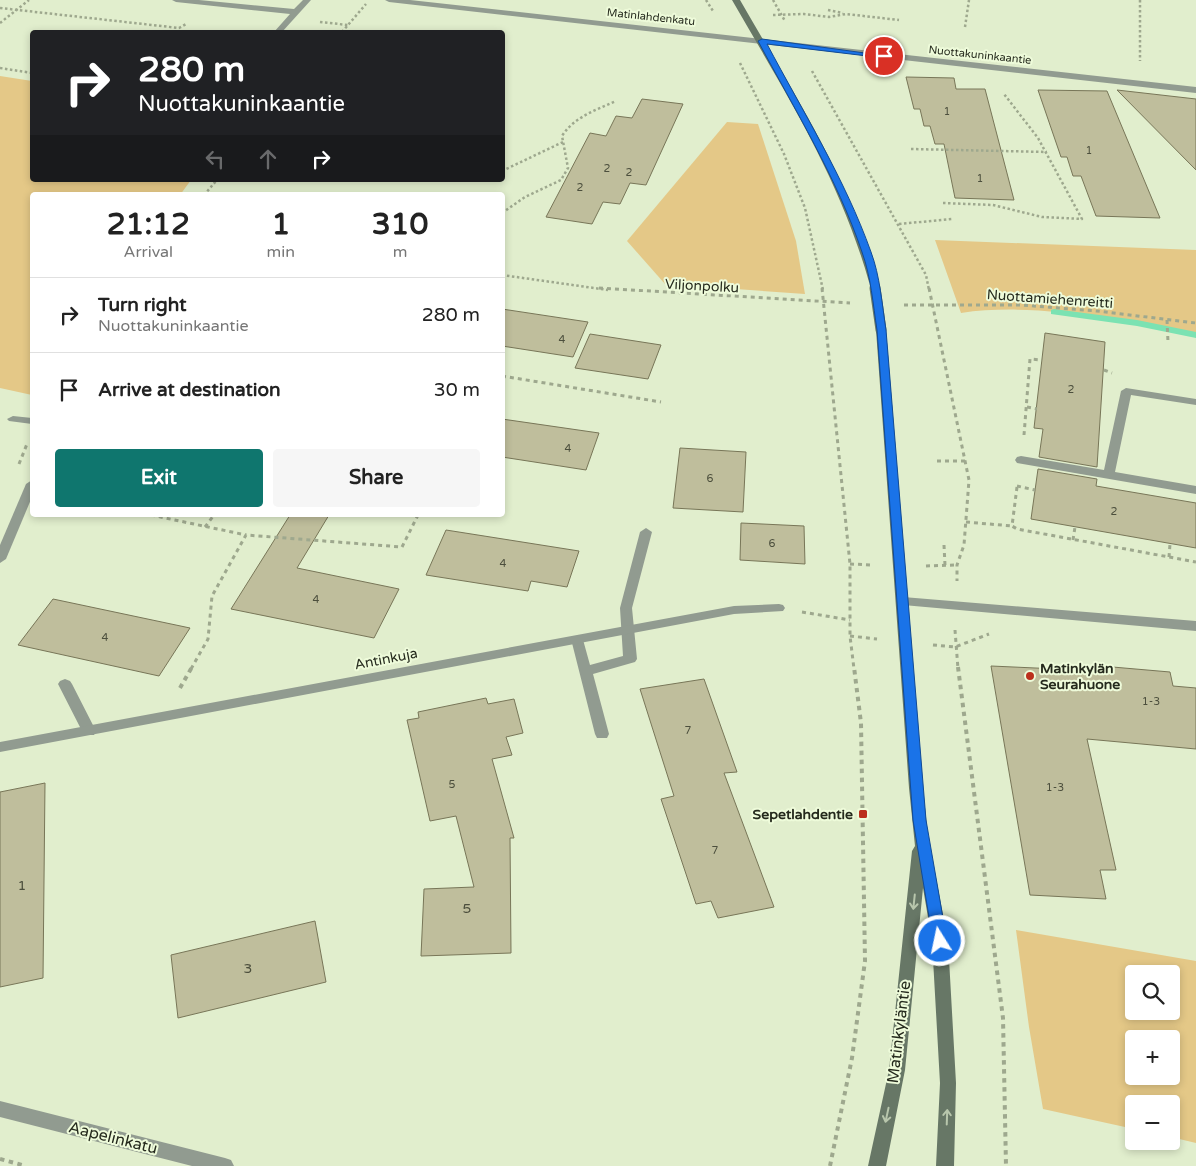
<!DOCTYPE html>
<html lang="en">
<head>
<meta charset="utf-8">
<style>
  body { margin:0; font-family:"Varela Round",sans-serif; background:#f6f6f6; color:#222; height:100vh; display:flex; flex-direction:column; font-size:19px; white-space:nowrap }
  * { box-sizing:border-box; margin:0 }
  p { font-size:16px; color:#767676 }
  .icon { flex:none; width:28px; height:28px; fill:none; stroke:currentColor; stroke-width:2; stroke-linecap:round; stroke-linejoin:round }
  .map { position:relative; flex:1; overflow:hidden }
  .sheet { position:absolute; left:30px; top:192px; width:475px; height:325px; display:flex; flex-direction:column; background:#fff; border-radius:5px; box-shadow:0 2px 8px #0003 }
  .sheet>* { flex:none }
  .guide { position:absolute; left:30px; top:30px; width:475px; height:152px; border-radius:5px; box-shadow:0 2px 8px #0003; background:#202124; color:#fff; overflow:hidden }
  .tools { position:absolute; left:1125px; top:965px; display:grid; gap:10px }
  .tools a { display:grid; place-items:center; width:55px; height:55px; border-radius:5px; background:#fff; box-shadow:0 2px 8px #0003; font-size:25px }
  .pin { position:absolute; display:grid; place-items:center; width:42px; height:42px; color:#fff; margin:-21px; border:2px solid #fff; border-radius:50%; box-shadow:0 1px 5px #0007 }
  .me { position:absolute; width:55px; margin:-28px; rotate:350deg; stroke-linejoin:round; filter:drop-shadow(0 0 4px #0008) }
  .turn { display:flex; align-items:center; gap:18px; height:105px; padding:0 25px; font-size:22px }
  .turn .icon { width:65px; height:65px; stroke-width:2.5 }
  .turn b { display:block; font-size:35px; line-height:42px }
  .lanes { display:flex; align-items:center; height:48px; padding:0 25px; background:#0003; justify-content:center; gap:25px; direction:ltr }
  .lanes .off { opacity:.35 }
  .eta { display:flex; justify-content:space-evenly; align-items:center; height:85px; text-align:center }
  .eta b { font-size:30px; font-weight:700; line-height:35px }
  .action { display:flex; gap:10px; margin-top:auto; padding:10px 25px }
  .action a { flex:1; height:58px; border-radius:5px; background:#0f766e; color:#fff; font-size:20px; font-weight:700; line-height:58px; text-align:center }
  .action a+a { background:#f6f6f6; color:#222 }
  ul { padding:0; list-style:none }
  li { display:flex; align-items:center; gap:15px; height:75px; padding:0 25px; border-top:1px solid #e0e0e0 }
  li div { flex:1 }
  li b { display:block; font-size:19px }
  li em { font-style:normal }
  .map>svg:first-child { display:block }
  .green { fill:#e4c887; fill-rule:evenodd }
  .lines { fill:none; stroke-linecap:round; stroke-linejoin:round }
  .stream { fill:#7be2b2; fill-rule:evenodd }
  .building { fill:#bfbe9c; stroke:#787658 }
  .path-far2 { stroke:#9ea88e; stroke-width:2.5; stroke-dasharray:2.5 2.5; stroke-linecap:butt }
  .path-far1 { stroke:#9ea88e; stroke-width:3; stroke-dasharray:4 4; stroke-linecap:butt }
  .path { stroke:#9ea88e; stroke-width:4; stroke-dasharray:4.5 4.5; stroke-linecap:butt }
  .service { fill:#919b90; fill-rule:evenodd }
  .minor { fill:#919b90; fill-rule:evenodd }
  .tertiary { fill:#919b90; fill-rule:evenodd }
  .secondary { fill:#677766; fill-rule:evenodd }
  .secondary-bridge-far1 { stroke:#677766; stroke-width:9 }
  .secondary-bridge { stroke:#677766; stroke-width:11 }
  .oneway { stroke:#b8c6ac }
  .route { fill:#1a73e8; stroke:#114b97 }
  .poi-dot { fill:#bb2f1c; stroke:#eefbda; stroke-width:2 }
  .labels { text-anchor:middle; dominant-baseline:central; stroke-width:4; stroke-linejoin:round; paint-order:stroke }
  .far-street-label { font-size:11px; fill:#252a1d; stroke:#eefbda }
  .number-label { font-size:11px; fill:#4c4f3d }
  .street-label { font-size:14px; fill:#252a1d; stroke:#eefbda }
  .poi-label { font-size:14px; font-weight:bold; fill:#252a1d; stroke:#eefbda; text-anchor:start }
  .near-number-label { font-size:14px; fill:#4c4f3d }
  .near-street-label { font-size:16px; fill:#252a1d; stroke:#eefbda }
</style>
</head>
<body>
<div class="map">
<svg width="1196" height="1166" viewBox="0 0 1196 1166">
  <rect width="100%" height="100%" fill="#e1eecd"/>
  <g class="green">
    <polygon points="0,76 32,81 32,180 191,180 180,195 32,195 32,395 0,388"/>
    <polygon points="727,122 758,124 796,241 805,294 665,284 627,241"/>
    <path d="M935,240l261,10v85c-73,-15 -162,-33 -235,-22z"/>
    <path d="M1016,930l180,31v182l-25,-6v-33h-37v25l-91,-20 -14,-82zM1134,974h37v37h-37zM1134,1039h37v37h-37z"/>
  </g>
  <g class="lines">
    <polygon class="stream" points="1054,309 1137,320 1196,332 1196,338 1137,326 1051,314 1051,310"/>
  </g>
  <g class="building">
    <polygon points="906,77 954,78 956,89 985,89 1014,200 955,198 944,144 935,144 930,126 924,126 920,109 914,109"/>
    <polygon points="1038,90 1107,91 1160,218 1096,216 1081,176 1073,176 1067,157 1061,157"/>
    <polygon points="1117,90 1196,99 1196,170"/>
    <polygon points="642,99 683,104 646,185 630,183 620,204 603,202 592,224 546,217 590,133 606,136 616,116 632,118"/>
    <polygon points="502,309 588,322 573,357 502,346"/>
    <polygon points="1045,333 1105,342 1097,467 1039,457 1043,429 1034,428"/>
    <polygon points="590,334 661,345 648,379 575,368"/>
    <polygon points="502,419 599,433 586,470 502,457"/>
    <polygon points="680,448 746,452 743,512 673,508"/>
    <polygon points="1038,469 1097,479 1096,486 1196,503 1196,548 1031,519"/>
    <polygon points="290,515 329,515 297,568 399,589 374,638 231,609"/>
    <polygon points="741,523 804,526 805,564 740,560"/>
    <polygon points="446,530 579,551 567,587 531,581 528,591 426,575"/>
    <polygon points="53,599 190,628 159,676 18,645"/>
    <polygon points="991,666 1102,671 1101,666 1170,672 1173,686 1196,688 1196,749 1087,739 1116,870 1100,870 1106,899 1030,895"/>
    <polygon points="704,679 737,772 724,773 774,907 718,918 711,901 696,904 661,799 674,796 640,689"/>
    <polygon points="486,698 488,704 514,699 523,733 506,737 512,755 492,759 514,838 510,838 511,953 421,956 424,889 474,887 456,816 430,821 407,720 419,718 418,712"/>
    <polygon points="45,783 43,978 0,987 0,792"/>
    <polygon points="315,921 326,982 178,1018 171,955"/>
  </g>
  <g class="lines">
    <g class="path-far2">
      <polyline points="706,0 713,11"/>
      <polyline points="773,0 785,21"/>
      <polyline points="1140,0 1140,61"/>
      <polyline points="0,8 179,28 186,24"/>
      <polyline points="828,10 843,13"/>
      <polyline points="773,15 804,14 829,17 846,14 899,20"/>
      <polyline points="320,22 348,25"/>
      <polyline points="0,23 29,0"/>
      <polyline points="965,27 969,0"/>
      <polyline points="342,32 366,4"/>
      <polyline points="740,63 784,154 805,208 823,290"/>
      <polyline points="0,68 32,73"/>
      <polyline points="812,71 926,275 929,290"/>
      <polyline points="911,149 1047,152"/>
      <polyline points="502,171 563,142"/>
      <polyline points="204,195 217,180"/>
      <polyline points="943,203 993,205 1042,217 1082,219 1038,138 1004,94"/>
      <path d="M502,213l23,-16 36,-17 7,-12 -6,-32c12,-19 34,-26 54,-35"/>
      <polyline points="899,224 952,219"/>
      <polyline points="502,275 608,290"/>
    </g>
    <g class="path-far1">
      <polyline points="599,288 850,303"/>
      <polyline points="822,288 850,564 850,636 854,669"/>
      <polyline points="929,288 969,480 964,545 957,565 957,581"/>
      <polyline points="904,305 1021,305 1097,311 1196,323"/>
      <polyline points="1167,320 1168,342"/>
      <polyline points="1104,370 1112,373"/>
      <polyline points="502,376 661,402"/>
      <polyline points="1027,407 1037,409"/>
      <polyline points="1024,435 1030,359 1042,360"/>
      <polyline points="937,461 965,461"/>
      <polyline points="19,464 27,444"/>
      <polyline points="1017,486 1035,490"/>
      <polyline points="1017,487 1012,526 1017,529 1196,562"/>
      <polyline points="151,515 246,535"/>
      <polyline points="966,522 1012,526"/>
      <polyline points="205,527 214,515"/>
      <polyline points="1073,540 1075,527"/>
      <polyline points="944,545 945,565"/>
      <polyline points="1169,557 1170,544"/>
      <polyline points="850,564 872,565"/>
      <polyline points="926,566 957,565"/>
      <polyline points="802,612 850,620"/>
      <polyline points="955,630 958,669"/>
      <polyline points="850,636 877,639"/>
      <polyline points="933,645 955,647 989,634"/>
      <polyline points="191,669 208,639 212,596 246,535 402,547 418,515"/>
    </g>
    <g class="path">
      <polyline points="958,667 1003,1018 1006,1166"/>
      <polyline points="180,688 192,667"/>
      <polyline points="0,1159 26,1166"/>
      <polyline points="830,1166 852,1058 865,961 861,723 854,667"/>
    </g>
    <g class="service">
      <polygon points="172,0 199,0 294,9 303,0 311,0 282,32 274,32 290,14 176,2"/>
      <polygon points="1126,388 1196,399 1196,405 1131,395 1115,472 1196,486 1196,494 1017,463 1015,460 1017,457 1021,456 1104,470 1121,391"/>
      <polygon points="13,416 32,418 32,424 9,421 7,419"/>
      <polygon points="646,528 652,532 632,608 637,659 635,662 593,674 609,734 607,738 597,738 595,734 571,639 572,636 582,636 590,665 623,656 620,608 640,532"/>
      <polygon points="65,679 70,681 72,684 96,731 94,735 84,735 82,731 58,684 60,681"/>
    </g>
    <g class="minor">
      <polygon points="385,0 410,0 1196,87 1196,93 389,2"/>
      <polygon points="32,480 32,497 6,559 0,563 0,545 26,484"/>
      <polygon points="779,604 783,605 785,608 783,611 734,614 0,752 0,742 734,606"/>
      <polygon points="0,1101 225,1158 231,1160 234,1166 192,1166 0,1117"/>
    </g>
    <polygon class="tertiary" points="903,597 1196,621 1196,631 903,605 897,601"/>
    <g class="secondary">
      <path d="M732,0h8c54,94 108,176 139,282l-1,2 -4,1 -5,-3c-30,-106 -83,-188 -137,-282z"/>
      <polygon points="881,327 886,330 923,788 928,836 948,941 956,1083 954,1166 936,1166 940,1083 932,941 923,888 905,1070 886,1166 868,1166 889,1070 912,851 915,846 909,788 876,330"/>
    </g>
    <polyline class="secondary-bridge-far1" points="874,282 875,290"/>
    <polyline class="secondary-bridge" points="875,288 881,330"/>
  </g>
  <defs><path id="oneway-shaft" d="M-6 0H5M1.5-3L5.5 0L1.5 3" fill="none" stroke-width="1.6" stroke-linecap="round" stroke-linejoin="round" transform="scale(1.25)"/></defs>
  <g class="oneway">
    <use href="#oneway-shaft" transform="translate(914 902) rotate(96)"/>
    <use href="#oneway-shaft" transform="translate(887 1115) rotate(102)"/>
    <use href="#oneway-shaft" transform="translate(947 1117) rotate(-88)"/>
  </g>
  <path class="route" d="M762,39l125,17 -3,2 -117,-14c36,68 78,135 104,208 9,24 11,52 15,78l40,490 21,121 -2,4 -5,2 -5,-2 -2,-4 -20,-121 -36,-490c-4,-26 -6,-53 -15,-78 -25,-74 -67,-142 -104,-211z"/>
  <g class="poi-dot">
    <circle cx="1030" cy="676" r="5"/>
    <rect x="858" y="809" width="10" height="10" rx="2.5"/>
  </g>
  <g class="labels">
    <g class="far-street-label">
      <text transform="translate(651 17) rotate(6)">Matinlahdenkatu</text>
      <text transform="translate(980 55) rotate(6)">Nuottakuninkaantie</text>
    </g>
    <g class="number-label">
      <text x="947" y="111">1</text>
      <text x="1089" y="150">1</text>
      <text x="607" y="168">2</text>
      <text x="629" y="172">2</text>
      <text x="980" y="178">1</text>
      <text x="580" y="187">2</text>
      <text x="562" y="339">4</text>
      <text x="1071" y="389">2</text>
      <text x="568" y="448">4</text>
      <text x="710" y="478">6</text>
      <text x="1114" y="511">2</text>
      <text x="772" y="543">6</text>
      <text x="503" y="563">4</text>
      <text x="316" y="599">4</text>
      <text x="105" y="637">4</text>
      <text x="1151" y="701">1-3</text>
      <text x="688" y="730">7</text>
      <text x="452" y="784">5</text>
      <text x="1055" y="787">1-3</text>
      <text x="715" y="850">7</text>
    </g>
    <g class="street-label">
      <text transform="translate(702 286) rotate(3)">Viljonpolku</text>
      <text transform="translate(1050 299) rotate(4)">Nuottamiehenreitti</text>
      <text transform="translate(386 659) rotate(-11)">Antinkuja</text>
    </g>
    <g class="poi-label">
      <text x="1040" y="668">Matinkylän<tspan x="1040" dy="16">Seurahuone</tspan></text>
      <text x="853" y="814" text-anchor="end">Sepetlahdentie</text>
    </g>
    <g class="near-number-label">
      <text x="22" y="885">1</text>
      <text x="467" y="908">5</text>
      <text x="248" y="968">3</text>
    </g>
    <g class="near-street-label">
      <text transform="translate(899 1032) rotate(-83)">Matinkyläntie</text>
      <text transform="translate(113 1138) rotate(14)">Aapelinkatu</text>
    </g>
  </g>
</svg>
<div class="tools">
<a><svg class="icon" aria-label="search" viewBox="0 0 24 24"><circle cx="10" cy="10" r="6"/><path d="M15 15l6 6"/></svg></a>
<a>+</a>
<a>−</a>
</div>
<div class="pin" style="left:884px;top:56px;background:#d93025"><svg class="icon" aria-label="arrive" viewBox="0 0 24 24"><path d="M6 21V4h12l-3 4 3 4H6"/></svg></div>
<svg class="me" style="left:940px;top:941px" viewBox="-20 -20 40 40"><circle r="17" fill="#1a73e8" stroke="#fff" stroke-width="3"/><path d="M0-11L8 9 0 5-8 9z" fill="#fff"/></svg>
<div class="guide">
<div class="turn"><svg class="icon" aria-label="right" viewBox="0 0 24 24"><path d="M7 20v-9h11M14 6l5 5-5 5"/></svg><div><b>280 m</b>Nuottakuninkaantie</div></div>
<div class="lanes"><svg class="icon off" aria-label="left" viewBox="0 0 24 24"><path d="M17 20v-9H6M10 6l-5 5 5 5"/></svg><svg class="icon off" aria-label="ahead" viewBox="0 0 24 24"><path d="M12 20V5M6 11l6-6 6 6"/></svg><svg class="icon" aria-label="right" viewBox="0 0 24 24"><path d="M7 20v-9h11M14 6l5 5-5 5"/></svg></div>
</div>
<section class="sheet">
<div class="eta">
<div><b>21:12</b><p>Arrival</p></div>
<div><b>1</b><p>min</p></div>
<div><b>310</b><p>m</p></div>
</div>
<ul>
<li><svg class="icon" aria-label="right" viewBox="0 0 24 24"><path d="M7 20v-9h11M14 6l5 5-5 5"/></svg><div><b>Turn right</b><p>Nuottakuninkaantie</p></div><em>280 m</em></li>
<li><svg class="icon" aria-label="arrive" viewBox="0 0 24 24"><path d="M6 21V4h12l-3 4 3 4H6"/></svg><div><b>Arrive at destination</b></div><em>30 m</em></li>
</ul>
<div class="action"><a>Exit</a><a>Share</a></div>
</section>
</div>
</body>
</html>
